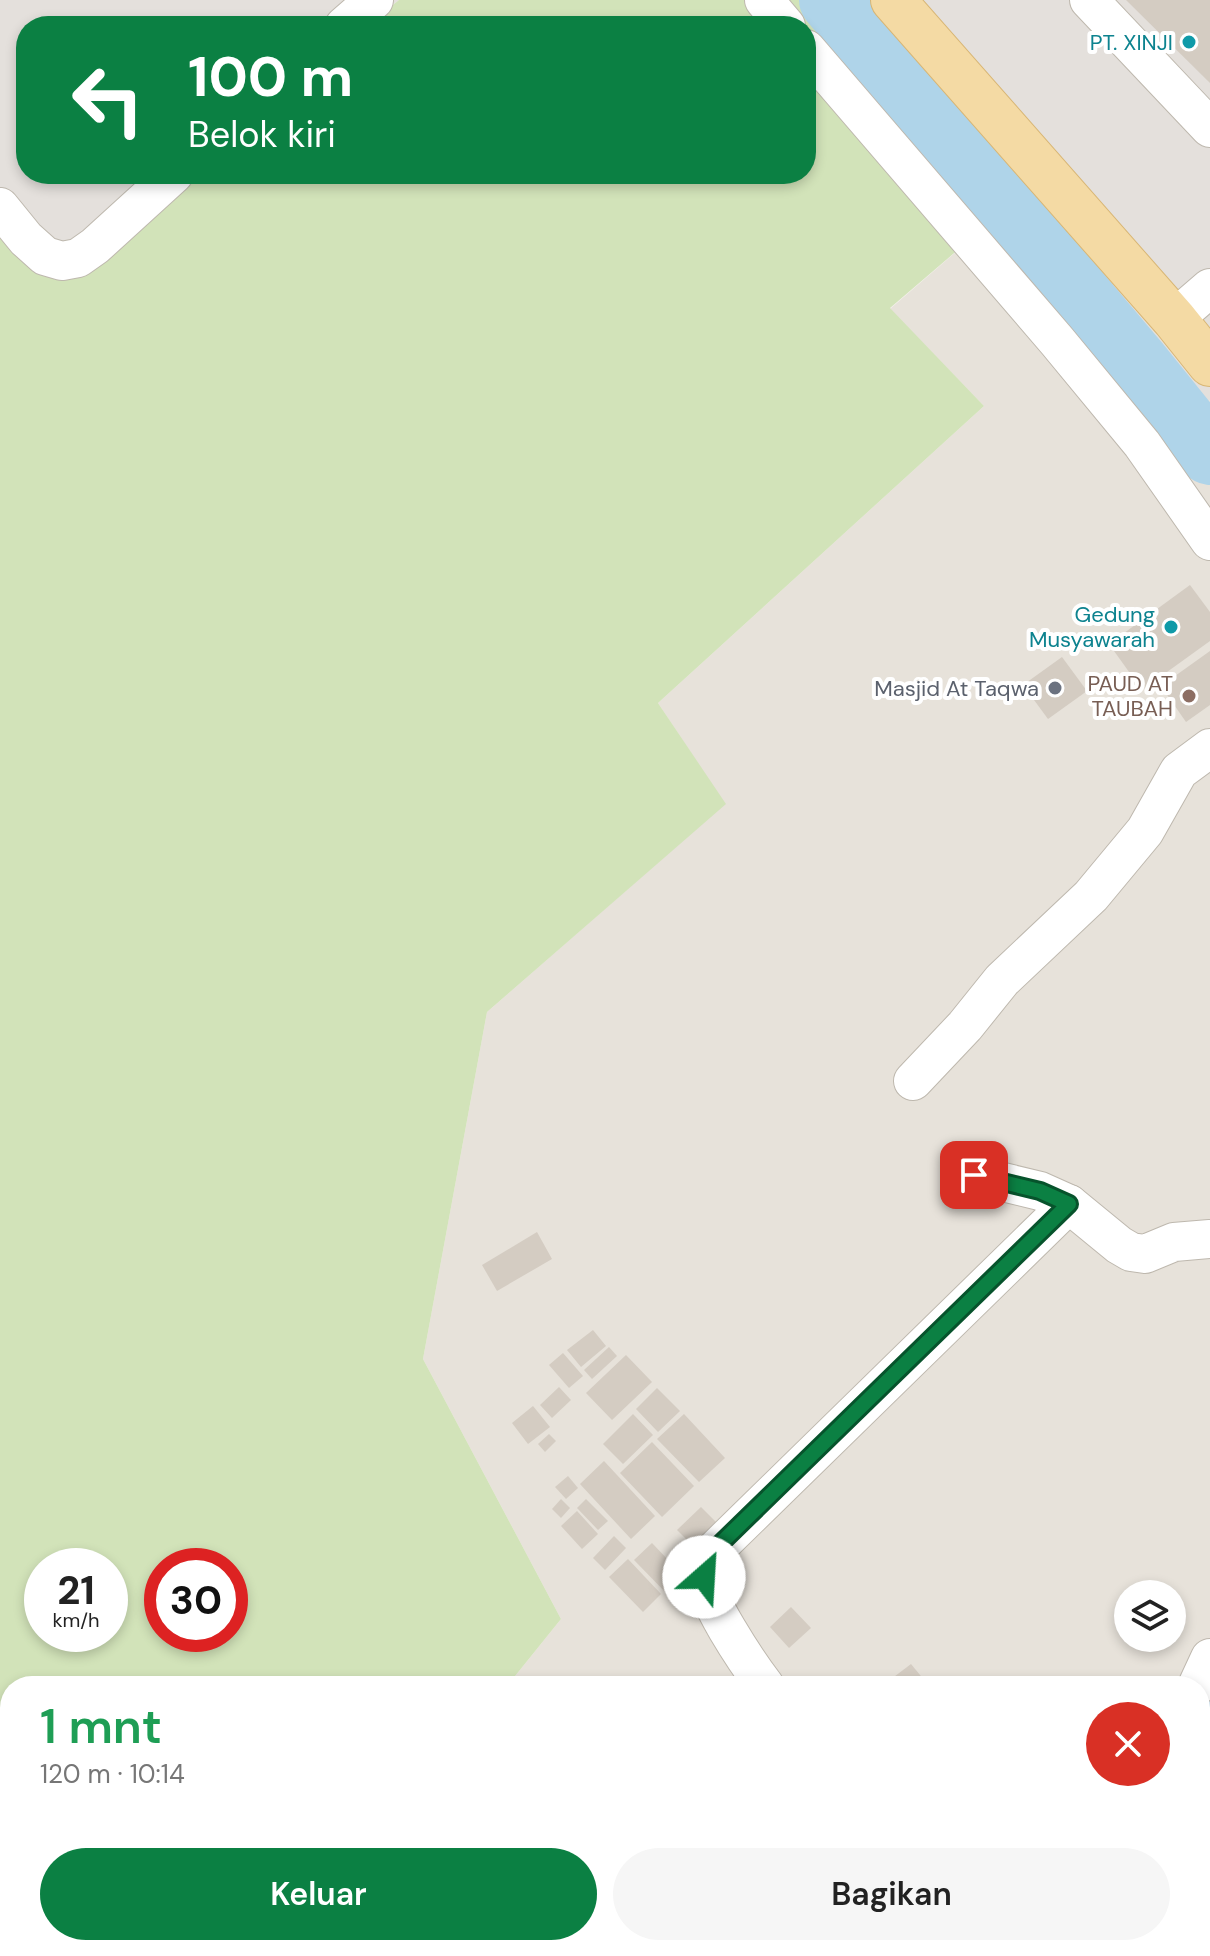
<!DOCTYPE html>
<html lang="id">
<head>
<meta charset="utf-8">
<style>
  body { margin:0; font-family:"DM Sans",sans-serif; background:#f6f6f6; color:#222; height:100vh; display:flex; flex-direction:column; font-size:30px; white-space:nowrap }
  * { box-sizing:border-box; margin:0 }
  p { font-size:26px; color:#767676 }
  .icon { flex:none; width:44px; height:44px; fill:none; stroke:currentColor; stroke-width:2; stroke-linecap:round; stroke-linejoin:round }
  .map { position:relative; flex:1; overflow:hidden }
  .details { position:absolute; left:0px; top:1676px; width:1210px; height:280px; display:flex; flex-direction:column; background:#fff; border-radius:32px 32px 0 0; box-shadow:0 4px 12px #0003 }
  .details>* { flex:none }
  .top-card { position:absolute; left:16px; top:16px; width:800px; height:168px; border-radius:32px; box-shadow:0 4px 12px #0003; background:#0b8043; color:#fff; overflow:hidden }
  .controls { position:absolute; left:1114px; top:1580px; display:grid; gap:16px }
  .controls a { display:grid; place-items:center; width:72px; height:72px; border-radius:50%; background:#fff; box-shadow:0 4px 12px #0003; font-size:40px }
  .speed { position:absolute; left:24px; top:1548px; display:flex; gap:16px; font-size:40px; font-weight:700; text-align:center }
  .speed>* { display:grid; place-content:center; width:104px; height:104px; border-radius:50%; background:#fff; box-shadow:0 4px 12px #0003; line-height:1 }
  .speed small { font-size:20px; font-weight:400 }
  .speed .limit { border:12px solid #d22; background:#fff; color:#111 }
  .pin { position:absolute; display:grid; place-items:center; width:68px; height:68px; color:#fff; margin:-34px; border-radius:16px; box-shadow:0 4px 12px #0006 }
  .me { position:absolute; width:88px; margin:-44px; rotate:26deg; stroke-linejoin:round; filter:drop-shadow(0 0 6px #0008) }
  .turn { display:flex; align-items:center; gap:28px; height:168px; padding:0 40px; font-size:36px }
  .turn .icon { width:104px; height:104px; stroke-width:2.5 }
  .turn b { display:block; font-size:56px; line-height:68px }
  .round { display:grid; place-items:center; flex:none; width:84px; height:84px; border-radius:42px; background:#f6f6f6 }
  .head { display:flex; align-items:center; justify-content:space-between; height:136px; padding:0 40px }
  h1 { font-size:48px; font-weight:600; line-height:60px; color:#1e9e55 }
  .button { display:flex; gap:16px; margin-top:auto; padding:16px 40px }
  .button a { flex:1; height:92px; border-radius:48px; background:#0b8043; color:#fff; font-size:32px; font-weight:600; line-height:92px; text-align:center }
  .button a+a { background:#f6f6f6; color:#222 }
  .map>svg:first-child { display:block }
  .residential { fill:#e7e2da; fill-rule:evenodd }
  .industrial { fill:#e4e0dc }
  .green { fill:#d2e3b9; fill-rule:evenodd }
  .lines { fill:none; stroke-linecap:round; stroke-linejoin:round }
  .river { stroke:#afd4e9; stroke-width:64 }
  .building { fill:#d4ccc2 }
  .minor-casing { stroke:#beb8ae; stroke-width:40 }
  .major-casing { stroke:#d8b675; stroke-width:46 }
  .minor { stroke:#fff; stroke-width:38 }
  .major { stroke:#f4daa4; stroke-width:44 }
  .route-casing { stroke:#07532c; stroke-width:20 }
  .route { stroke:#0b8043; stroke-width:14 }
  .culture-dot { fill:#0f9aa8; stroke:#fff; stroke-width:3 }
  .worship-dot { fill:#6b7280; stroke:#fff; stroke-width:3 }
  .education-dot { fill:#8d6e63; stroke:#fff; stroke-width:3 }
  .labels { text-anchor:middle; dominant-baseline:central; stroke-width:8; stroke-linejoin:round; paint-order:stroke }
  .culture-label { font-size:22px; fill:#0d838f; stroke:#fff; text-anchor:end }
  .education-label { font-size:22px; fill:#785e54; stroke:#fff; text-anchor:end }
  .worship-label { font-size:22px; fill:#5b616d; stroke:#fff; text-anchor:end }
</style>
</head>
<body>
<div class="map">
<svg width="1210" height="1956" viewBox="0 0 1210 1956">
  <rect width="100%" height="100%" fill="#f4f1eb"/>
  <path class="residential" d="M1016,200l160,216 34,-16v1556h-732l-3,-10h725v-260h-693l54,-67 -138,-260 64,-347 238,-208 -67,-101 326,-297 -94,-97zM1128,1594h44v44h-44z"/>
  <g class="industrial">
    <polygon points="0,0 399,0 367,26 26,26 26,174 185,174 54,280 0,217"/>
    <polygon points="846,0 1210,0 1210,400 1177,416 1016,200"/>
  </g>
  <path class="green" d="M399,0h447l170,200 -126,108 94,98 -326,297 68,101 -239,208 -64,347 138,260 -54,67h-497v260h465l3,10h-478v-1739l55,63 130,-106h621v-148h-439zM42,1566h68v68h-68zM162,1566h68v68h-68z"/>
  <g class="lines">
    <g class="river">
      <polyline points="831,0 1138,364 1210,453"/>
      <polyline points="1200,1718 1210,1694"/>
    </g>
  </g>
  <g class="building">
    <polygon points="1126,0 1210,0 1210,83"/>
    <polygon points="1190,585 1210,612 1210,641 1142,690 1109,644"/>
    <polygon points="1210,651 1210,705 1186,722 1161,686"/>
    <polygon points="1062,657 1087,691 1048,719 1023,685"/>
    <polygon points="537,1232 552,1259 497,1291 482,1265"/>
    <polygon points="593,1330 606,1346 581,1367 567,1350"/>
    <polygon points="609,1347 617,1356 592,1379 584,1370"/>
    <polygon points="563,1353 583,1376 569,1388 549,1365"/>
    <polygon points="626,1355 652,1382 612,1420 586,1393"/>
    <polygon points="559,1387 571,1400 552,1418 540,1405"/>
    <polygon points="657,1388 680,1411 658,1432 636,1409"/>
    <polygon points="533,1406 550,1427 528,1444 512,1423"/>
    <polygon points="633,1414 653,1435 623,1464 603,1444"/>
    <polygon points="684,1414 725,1458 699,1482 657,1439"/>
    <polygon points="549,1434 556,1441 545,1452 538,1444"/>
    <polygon points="652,1442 694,1486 662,1517 620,1473"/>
    <polygon points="604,1461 655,1516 631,1539 580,1484"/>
    <polygon points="568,1476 578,1488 566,1499 555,1487"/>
    <polygon points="561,1499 570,1508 561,1518 552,1509"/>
    <polygon points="586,1499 608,1521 598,1530 577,1508"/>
    <polygon points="701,1507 723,1529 699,1552 677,1530"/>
    <polygon points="577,1511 598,1534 582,1549 561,1526"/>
    <polygon points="614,1536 626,1548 605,1570 593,1558"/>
    <polygon points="652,1543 689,1582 671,1598 634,1560"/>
    <polygon points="628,1559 661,1594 643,1612 609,1577"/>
    <polygon points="791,1607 811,1628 789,1648 770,1627"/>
    <polygon points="911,1664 929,1686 882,1686"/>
  </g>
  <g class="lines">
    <g class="minor-casing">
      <g id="minor">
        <polyline points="764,0 786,26"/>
        <polyline points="1089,0 1210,128"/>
        <polyline points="344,26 374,0"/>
        <polyline points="806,49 1057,341 1142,444 1210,541"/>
        <polyline points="0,207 26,239 45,256 62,261 78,258 95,246 174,174"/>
        <polyline points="1174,319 1210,288"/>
        <polyline points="913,1081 965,1026 1002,980 1091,896 1145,831 1179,771 1210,748"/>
        <polyline points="974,1175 1040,1191 1069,1204 1119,1245 1131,1252 1145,1254 1174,1242 1210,1239"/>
        <path d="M765,1686c-15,-20 -66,-93 -61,-117 1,-5 6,-12 9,-17l356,-348"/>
        <polyline points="1197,1686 1210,1658"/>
        <polyline points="1003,1946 1015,1956"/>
        <polyline points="593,1956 613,1946"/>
        <polyline points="1086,1956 1090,1946"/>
      </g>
    </g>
    <g class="major-casing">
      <g id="major">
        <polyline points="893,0 1174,319 1210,364"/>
        <polyline points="1200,1956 1210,1931"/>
      </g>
    </g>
    <use href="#minor" class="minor"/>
    <use href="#major" class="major"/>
  </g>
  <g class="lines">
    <g class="route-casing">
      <polyline id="route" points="704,1577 704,1568 718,1546 1069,1204 1040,1191 974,1175"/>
    </g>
    <use href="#route" class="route"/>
  </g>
  <g class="culture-dot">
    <circle cx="1189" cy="42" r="8"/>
    <circle cx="1171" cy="627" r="8"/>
  </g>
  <circle class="worship-dot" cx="1055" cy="688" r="8"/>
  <circle class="education-dot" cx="1189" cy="696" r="8"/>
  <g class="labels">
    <g class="culture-label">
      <text x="1173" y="42">PT. XINJI</text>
      <text x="1155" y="614">Gedung<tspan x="1155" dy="25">Musyawarah</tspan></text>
    </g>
    <g class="education-label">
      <text x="1173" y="683">PAUD AT<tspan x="1173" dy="25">TAUBAH</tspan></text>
    </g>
    <g class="worship-label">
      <text x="1039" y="688">Masjid At Taqwa</text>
    </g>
  </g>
</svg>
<div class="controls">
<a><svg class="icon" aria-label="layers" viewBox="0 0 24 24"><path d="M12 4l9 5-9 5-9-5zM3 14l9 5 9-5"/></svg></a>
</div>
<div class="speed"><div>21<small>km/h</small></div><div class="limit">30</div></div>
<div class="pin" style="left:974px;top:1175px;background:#d93025"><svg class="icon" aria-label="arrive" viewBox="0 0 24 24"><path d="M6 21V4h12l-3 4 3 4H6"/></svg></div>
<svg class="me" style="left:704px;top:1577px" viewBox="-20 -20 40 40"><circle r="19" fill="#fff"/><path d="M0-13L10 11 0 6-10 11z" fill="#0b8043"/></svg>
<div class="top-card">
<div class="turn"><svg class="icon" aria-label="left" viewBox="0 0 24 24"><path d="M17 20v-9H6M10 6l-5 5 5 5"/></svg><div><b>100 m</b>Belok kiri</div></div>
</div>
<section class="details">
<div class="head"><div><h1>1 mnt</h1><p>120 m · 10:14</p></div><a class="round" style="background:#d93025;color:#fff"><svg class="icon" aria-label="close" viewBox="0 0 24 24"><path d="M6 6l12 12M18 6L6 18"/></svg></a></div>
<div class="button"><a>Keluar</a><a>Bagikan</a></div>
</section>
</div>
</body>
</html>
